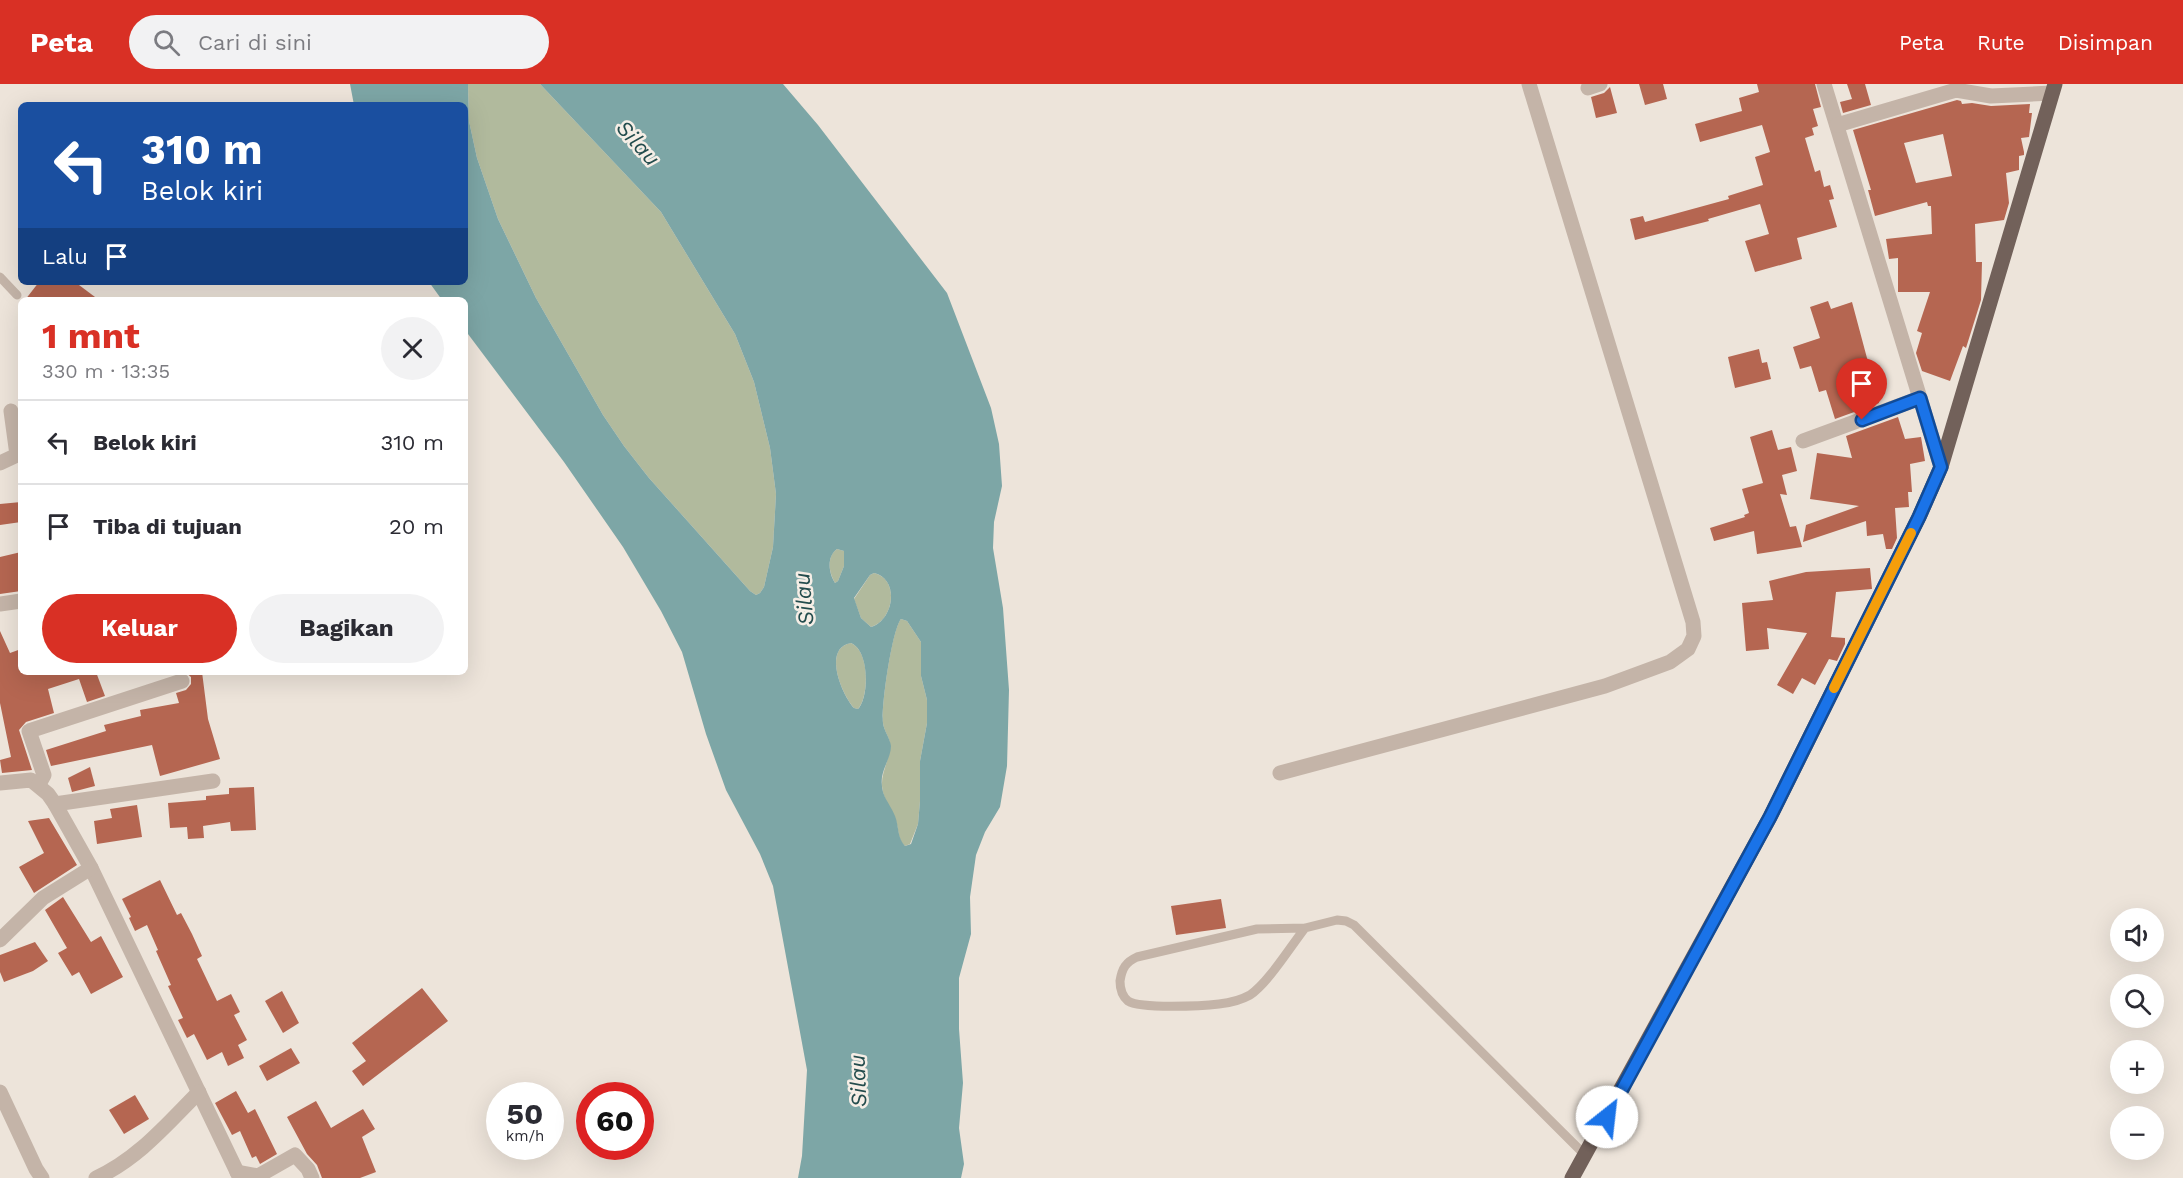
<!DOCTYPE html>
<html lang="id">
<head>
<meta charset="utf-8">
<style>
  body { margin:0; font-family:"Work Sans",sans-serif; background:#f2f2f3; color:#2b2b33; height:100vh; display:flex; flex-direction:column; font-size:22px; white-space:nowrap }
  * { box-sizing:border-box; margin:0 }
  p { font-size:20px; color:#7c7c81 }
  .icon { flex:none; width:33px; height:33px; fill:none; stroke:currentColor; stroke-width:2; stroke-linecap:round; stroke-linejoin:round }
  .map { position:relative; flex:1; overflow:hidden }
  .details { position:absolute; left:18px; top:213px; width:450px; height:378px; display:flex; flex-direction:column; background:#fff; border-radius:9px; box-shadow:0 6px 24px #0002 }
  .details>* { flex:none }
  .guide { position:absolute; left:18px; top:18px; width:450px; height:183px; border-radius:9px; box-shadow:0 6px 24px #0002; background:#1a4fa0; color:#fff; overflow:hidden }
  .tools { position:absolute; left:2110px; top:824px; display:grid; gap:12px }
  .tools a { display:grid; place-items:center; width:54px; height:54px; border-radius:50%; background:#fff; box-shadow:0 6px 24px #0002; font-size:30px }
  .speed { position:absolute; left:486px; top:998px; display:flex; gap:12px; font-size:30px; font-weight:700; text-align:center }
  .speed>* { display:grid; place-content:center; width:78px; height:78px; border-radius:50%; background:#fff; box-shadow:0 6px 24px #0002; line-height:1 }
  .speed small { font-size:15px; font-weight:400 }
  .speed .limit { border:9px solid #d22; background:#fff; color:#111 }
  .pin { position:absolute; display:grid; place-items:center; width:51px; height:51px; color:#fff; margin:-62px -26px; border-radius:50% 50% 50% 0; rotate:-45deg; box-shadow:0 0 6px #0007 }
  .pin .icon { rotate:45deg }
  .me { position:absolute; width:66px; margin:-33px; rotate:29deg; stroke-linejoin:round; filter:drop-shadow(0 0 4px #0008) }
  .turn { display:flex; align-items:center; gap:21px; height:126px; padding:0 24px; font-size:27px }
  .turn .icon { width:78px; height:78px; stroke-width:2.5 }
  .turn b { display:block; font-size:42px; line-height:51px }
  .then { display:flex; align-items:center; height:57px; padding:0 24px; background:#0003; gap:12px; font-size:22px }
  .round { display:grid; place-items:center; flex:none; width:63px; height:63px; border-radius:32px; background:#f2f2f3 }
  .headline { display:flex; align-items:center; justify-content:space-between; height:102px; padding:0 24px }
  h1 { font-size:36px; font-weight:700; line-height:45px; color:#d93025 }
  .cta { display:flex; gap:12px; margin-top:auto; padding:12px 24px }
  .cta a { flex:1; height:69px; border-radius:36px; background:#d93025; color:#fff; font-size:24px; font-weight:700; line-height:69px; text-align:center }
  .cta a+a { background:#f2f2f3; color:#2b2b33 }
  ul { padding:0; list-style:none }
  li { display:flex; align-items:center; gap:18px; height:84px; padding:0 24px; border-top:2px solid #e1e1e2 }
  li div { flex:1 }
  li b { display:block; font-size:22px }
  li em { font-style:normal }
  header { display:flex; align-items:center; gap:36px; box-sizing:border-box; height:84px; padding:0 30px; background:#d93025; color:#fff }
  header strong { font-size:28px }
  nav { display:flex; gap:33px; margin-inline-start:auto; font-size:21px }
  .search { width:420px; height:54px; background:#f2f2f3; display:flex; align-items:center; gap:15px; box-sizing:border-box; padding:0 21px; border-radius:33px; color:#7c7c81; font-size:22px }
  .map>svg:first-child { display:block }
  .green { fill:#b1ba9d }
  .water { fill:#7da6a6; fill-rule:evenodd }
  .building { fill:#b56651; fill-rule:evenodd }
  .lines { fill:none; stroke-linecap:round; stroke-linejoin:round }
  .lane { stroke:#c4b4a8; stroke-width:9 }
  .street { stroke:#c4b4a8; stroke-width:15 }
  .primary { stroke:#72615a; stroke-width:15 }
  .route-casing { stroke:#114b97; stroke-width:15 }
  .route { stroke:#1a73e8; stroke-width:10 }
  .slow { stroke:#f59e0b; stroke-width:10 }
  .labels { text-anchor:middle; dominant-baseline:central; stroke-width:5; stroke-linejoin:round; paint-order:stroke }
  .water-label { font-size:22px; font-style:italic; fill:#234c4d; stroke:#f6eee6 }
</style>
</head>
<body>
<header>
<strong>Peta</strong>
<div class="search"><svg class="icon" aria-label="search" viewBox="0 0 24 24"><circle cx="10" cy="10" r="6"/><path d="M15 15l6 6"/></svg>Cari di sini</div>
<nav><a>Peta</a><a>Rute</a><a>Disimpan</a></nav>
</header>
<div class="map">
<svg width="2183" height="1094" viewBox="0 0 2183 1094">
  <rect width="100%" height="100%" fill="#ede4da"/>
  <g class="green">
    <polygon points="468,0 540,0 661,128 735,250 754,298 770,364 776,410 773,463 764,503 760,509 756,511 750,507 649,394 624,362 603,331 536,214 498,135 477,74 469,37"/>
    <path d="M837,465l7,2v15l-6,15 -3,2c-6,-10 -9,-26 2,-34z"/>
    <path d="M874,489c26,6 20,47 -3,54l-10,-9 -7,-19 16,-24z"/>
    <path d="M901,535l6,2 14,21v34l6,24v23l-7,38v40l-2,23 -8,20 -5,2c-7,-6 -6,-13 -8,-21 -3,-14 -14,-24 -15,-39 -1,-14 8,-27 8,-41 0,-7 -6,-14 -7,-22 -2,-16 9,-94 18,-104z"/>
    <path d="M851,559c19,8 18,54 7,66l-4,-1c-12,-13 -32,-60 -3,-65z"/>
  </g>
  <path class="water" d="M350,0h118l1,37 8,37 21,61 38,79 67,117 21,31 25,32 101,113 6,4 4,-2 4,-6 9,-40 3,-53 -6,-46 -16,-66 -19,-48 -74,-122 -121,-128h243l35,41 129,168 44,115 8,36 3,42 -8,36 -1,26 10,60 6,82 -2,76 -7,41 -15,25 -9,23 -6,42 1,37 -12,44v51l4,54 -4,45 5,36 -3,14h-163l4,-22 5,-86 -34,-184 -13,-32 -34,-64 -20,-56 -24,-82 -21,-41 -38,-64 -59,-85 -99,-132v-30h-23l-13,-18h36v-177h-111zM837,465l7,2v15l-6,15 -3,2c-6,-9 -9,-26 2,-34zM874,489c26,6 20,47 -3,54l-10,-9 -7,-20 16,-23zM901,535l6,2 14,21v34l6,24v23l-7,38v40l-2,23 -7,20 -6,2c-8,-8 -6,-20 -10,-30 -6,-15 -15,-20 -13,-39 2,-11 9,-21 9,-31 -1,-8 -7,-15 -8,-23 -2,-16 9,-93 18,-104zM851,559c19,8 18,55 7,66l-4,-1c-12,-13 -32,-60 -3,-65z"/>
  <g class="building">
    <polygon points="1639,0 1663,0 1667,15 1645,21"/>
    <polygon points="1757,0 1815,0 1821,23 1813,25 1818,42 1812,44 1814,51 1805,54 1815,88 1820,86 1824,103 1830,101 1834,115 1829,116 1837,143 1797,154 1802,175 1755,188 1745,157 1769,150 1760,120 1708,135 1709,137 1635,156 1630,135 1643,132 1645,138 1729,115 1728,112 1763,101 1755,73 1770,68 1762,41 1700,58 1695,40 1742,27 1739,14 1759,8"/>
    <polygon points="1847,0 1865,0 1871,21 1843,29 1840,18 1852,15"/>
    <polygon points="1610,3 1617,29 1596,34 1591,13 1604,9"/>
    <path d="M1957,16l4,1 1,3 10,-1 19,3 39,-2 -1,9h3l-3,24 -8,1 3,14v3l-5,1v14l-13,3 3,30 -5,17 -29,4 1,38h6l-1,38 -15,48 -3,-2 -13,35 -28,-10 -6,-18 6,-20 -5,-2 13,-39h-32v-34l-9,1 -3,-20 46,-5 -1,-28h-3l-1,-4 -52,14 -7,-26h3l-18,-60zM1943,50l9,42 -36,7 -12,-40z"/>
    <polygon points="39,198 75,198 99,216 25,216"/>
    <polygon points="1828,217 1831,225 1852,218 1879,319 1835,335 1826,306 1819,308 1811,282 1800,285 1793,263 1820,254 1810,223"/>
    <polygon points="1759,265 1762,279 1767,278 1771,295 1735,304 1728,273"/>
    <polygon points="1898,333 1905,355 1921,353 1925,377 1910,380 1912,408 1908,408 1909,423 1895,424 1897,454 1892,465 1886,465 1883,450 1867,452 1866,437 1803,458 1806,441 1859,422 1810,415 1817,369 1852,374 1846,352"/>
    <polygon points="1772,346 1778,366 1791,363 1797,387 1782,391 1787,411 1780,410 1790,443 1796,442 1802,463 1757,470 1754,447 1714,457 1710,444 1745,433 1744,431 1749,429 1742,405 1763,399 1750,353"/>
    <polygon points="21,418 21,438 0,441 0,420"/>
    <polygon points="21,468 21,507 0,510 0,473"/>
    <polygon points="1870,484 1872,505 1836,508 1831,553 1845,554 1845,560 1837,577 1829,575 1815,601 1802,594 1793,610 1777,601 1807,549 1767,544 1769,565 1746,567 1742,519 1773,516 1769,497 1806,488"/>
    <polygon points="0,547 10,569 21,565 21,588 96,588 105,612 87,618 79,595 48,605 54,629 26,638 19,646 32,686 2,689 0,676 11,673 0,619"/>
    <polygon points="185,588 202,588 208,635 220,675 160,692 152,661 51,682 46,666 106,647 104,641 141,632 140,626 179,619 176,609 186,606 191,600 191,593"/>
    <polygon points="90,683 95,702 72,708 68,694"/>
    <polygon points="254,703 256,746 231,747 230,738 203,742 204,754 188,755 187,743 170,744 168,719 206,716 206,712 229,710 229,704"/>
    <polygon points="137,721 142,753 97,760 94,737 112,734 110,725"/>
    <polygon points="49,734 77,781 34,809 19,783 44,769 28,737"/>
    <polygon points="160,796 177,831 181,829 192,850 202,872 197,875 217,917 231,910 240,928 234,931 247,956 238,961 244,974 228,982 222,968 207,976 194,950 187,954 178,936 183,934 168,902 171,901 156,867 158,866 147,841 135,847 129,834 131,833 122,815"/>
    <polygon points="63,813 91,858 101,852 123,893 91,910 79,888 72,892 58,869 67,864 45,826"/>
    <polygon points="1221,815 1226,844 1176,851 1171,822"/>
    <polygon points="35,858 48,877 33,887 4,898 0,888 0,871"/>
    <polygon points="422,904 448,937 363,1002 352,987 366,977 352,959"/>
    <polygon points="282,907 299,939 283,949 265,917"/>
    <polygon points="291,964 300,979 267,997 259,982"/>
    <polygon points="236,1007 248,1029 255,1025 277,1070 260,1080 256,1072 252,1074 240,1047 232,1051 215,1019"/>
    <polygon points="135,1011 149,1035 124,1050 109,1026"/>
    <polygon points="316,1017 331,1044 363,1025 375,1045 362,1053 376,1088 360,1094 322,1094 317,1081 307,1070 287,1033"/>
  </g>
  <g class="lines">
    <g class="lane">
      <polyline points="0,193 17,211"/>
      <path d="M1305,844c-14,18 -37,55 -55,67 -9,5 -21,8 -31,9 -16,2 -79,5 -91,-3 -6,-5 -8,-13 -8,-20 2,-13 6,-19 17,-24l120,-28 48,-1 32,-8 9,1 8,4 231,230"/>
    </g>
    <g class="street">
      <polyline points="1824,0 1941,383"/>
      <polyline points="1588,4 1600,0"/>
      <polyline points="1837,41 1956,6 1991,12 2052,9"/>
      <polyline points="1803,357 1920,314"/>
      <polyline points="0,379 17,371 11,327"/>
      <polyline points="0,520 21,517"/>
      <polyline points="1280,689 1605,602 1670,578 1688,565 1694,552 1693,538 1529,0"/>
      <polyline points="0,699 31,696 48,710 55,720 91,784 240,1094"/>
      <polyline points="39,700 44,691 29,647 182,597"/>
      <polyline points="55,720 213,697"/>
      <polyline points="0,856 43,814 91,784"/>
      <polyline points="0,1008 36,1085 42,1094"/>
      <polyline points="237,1088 258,1092 295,1071 308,1085 312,1094"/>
      <path d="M96,1094c42,-19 71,-54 103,-86"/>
    </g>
    <polyline class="primary" points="1572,1094 1770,733 1919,433 1941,383 2055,0"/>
  </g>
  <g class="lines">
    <g class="route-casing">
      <polyline id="route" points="1607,1033 1770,733 1919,433 1941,383 1920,314 1862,336"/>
    </g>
    <use href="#route" class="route"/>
    <polyline class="slow" points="1834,604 1911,449"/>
  </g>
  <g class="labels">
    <g class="water-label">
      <text transform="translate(638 59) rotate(48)">Silau</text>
      <text transform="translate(804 515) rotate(-95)">Silau</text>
      <text transform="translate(858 997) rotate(-92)">Silau</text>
    </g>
  </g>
</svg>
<div class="tools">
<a><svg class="icon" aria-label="sound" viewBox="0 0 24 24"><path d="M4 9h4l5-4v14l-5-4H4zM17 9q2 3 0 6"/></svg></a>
<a><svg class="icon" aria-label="search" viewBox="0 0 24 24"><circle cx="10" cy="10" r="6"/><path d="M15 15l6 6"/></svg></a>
<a>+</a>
<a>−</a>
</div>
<div class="speed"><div>50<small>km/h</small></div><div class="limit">60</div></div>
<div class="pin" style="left:1862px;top:336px;background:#d93025"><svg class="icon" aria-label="arrive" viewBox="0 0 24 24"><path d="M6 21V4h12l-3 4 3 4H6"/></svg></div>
<svg class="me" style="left:1607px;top:1033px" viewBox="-20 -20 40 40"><circle r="19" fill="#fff"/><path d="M0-13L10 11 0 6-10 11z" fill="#1a73e8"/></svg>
<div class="guide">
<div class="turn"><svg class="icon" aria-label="left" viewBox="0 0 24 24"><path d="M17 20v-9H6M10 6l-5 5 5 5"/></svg><div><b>310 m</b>Belok kiri</div></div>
<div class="then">Lalu<svg class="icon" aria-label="arrive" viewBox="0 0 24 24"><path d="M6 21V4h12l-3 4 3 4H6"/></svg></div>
</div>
<section class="details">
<div class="headline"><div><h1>1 mnt</h1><p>330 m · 13:35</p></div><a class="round"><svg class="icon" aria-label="close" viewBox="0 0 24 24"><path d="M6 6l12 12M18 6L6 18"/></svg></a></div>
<ul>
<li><svg class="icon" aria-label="left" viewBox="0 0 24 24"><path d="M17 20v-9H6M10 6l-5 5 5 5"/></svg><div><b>Belok kiri</b></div><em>310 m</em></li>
<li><svg class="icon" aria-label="arrive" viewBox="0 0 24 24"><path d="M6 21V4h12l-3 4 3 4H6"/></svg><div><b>Tiba di tujuan</b></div><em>20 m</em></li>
</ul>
<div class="cta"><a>Keluar</a><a>Bagikan</a></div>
</section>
</div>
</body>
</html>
